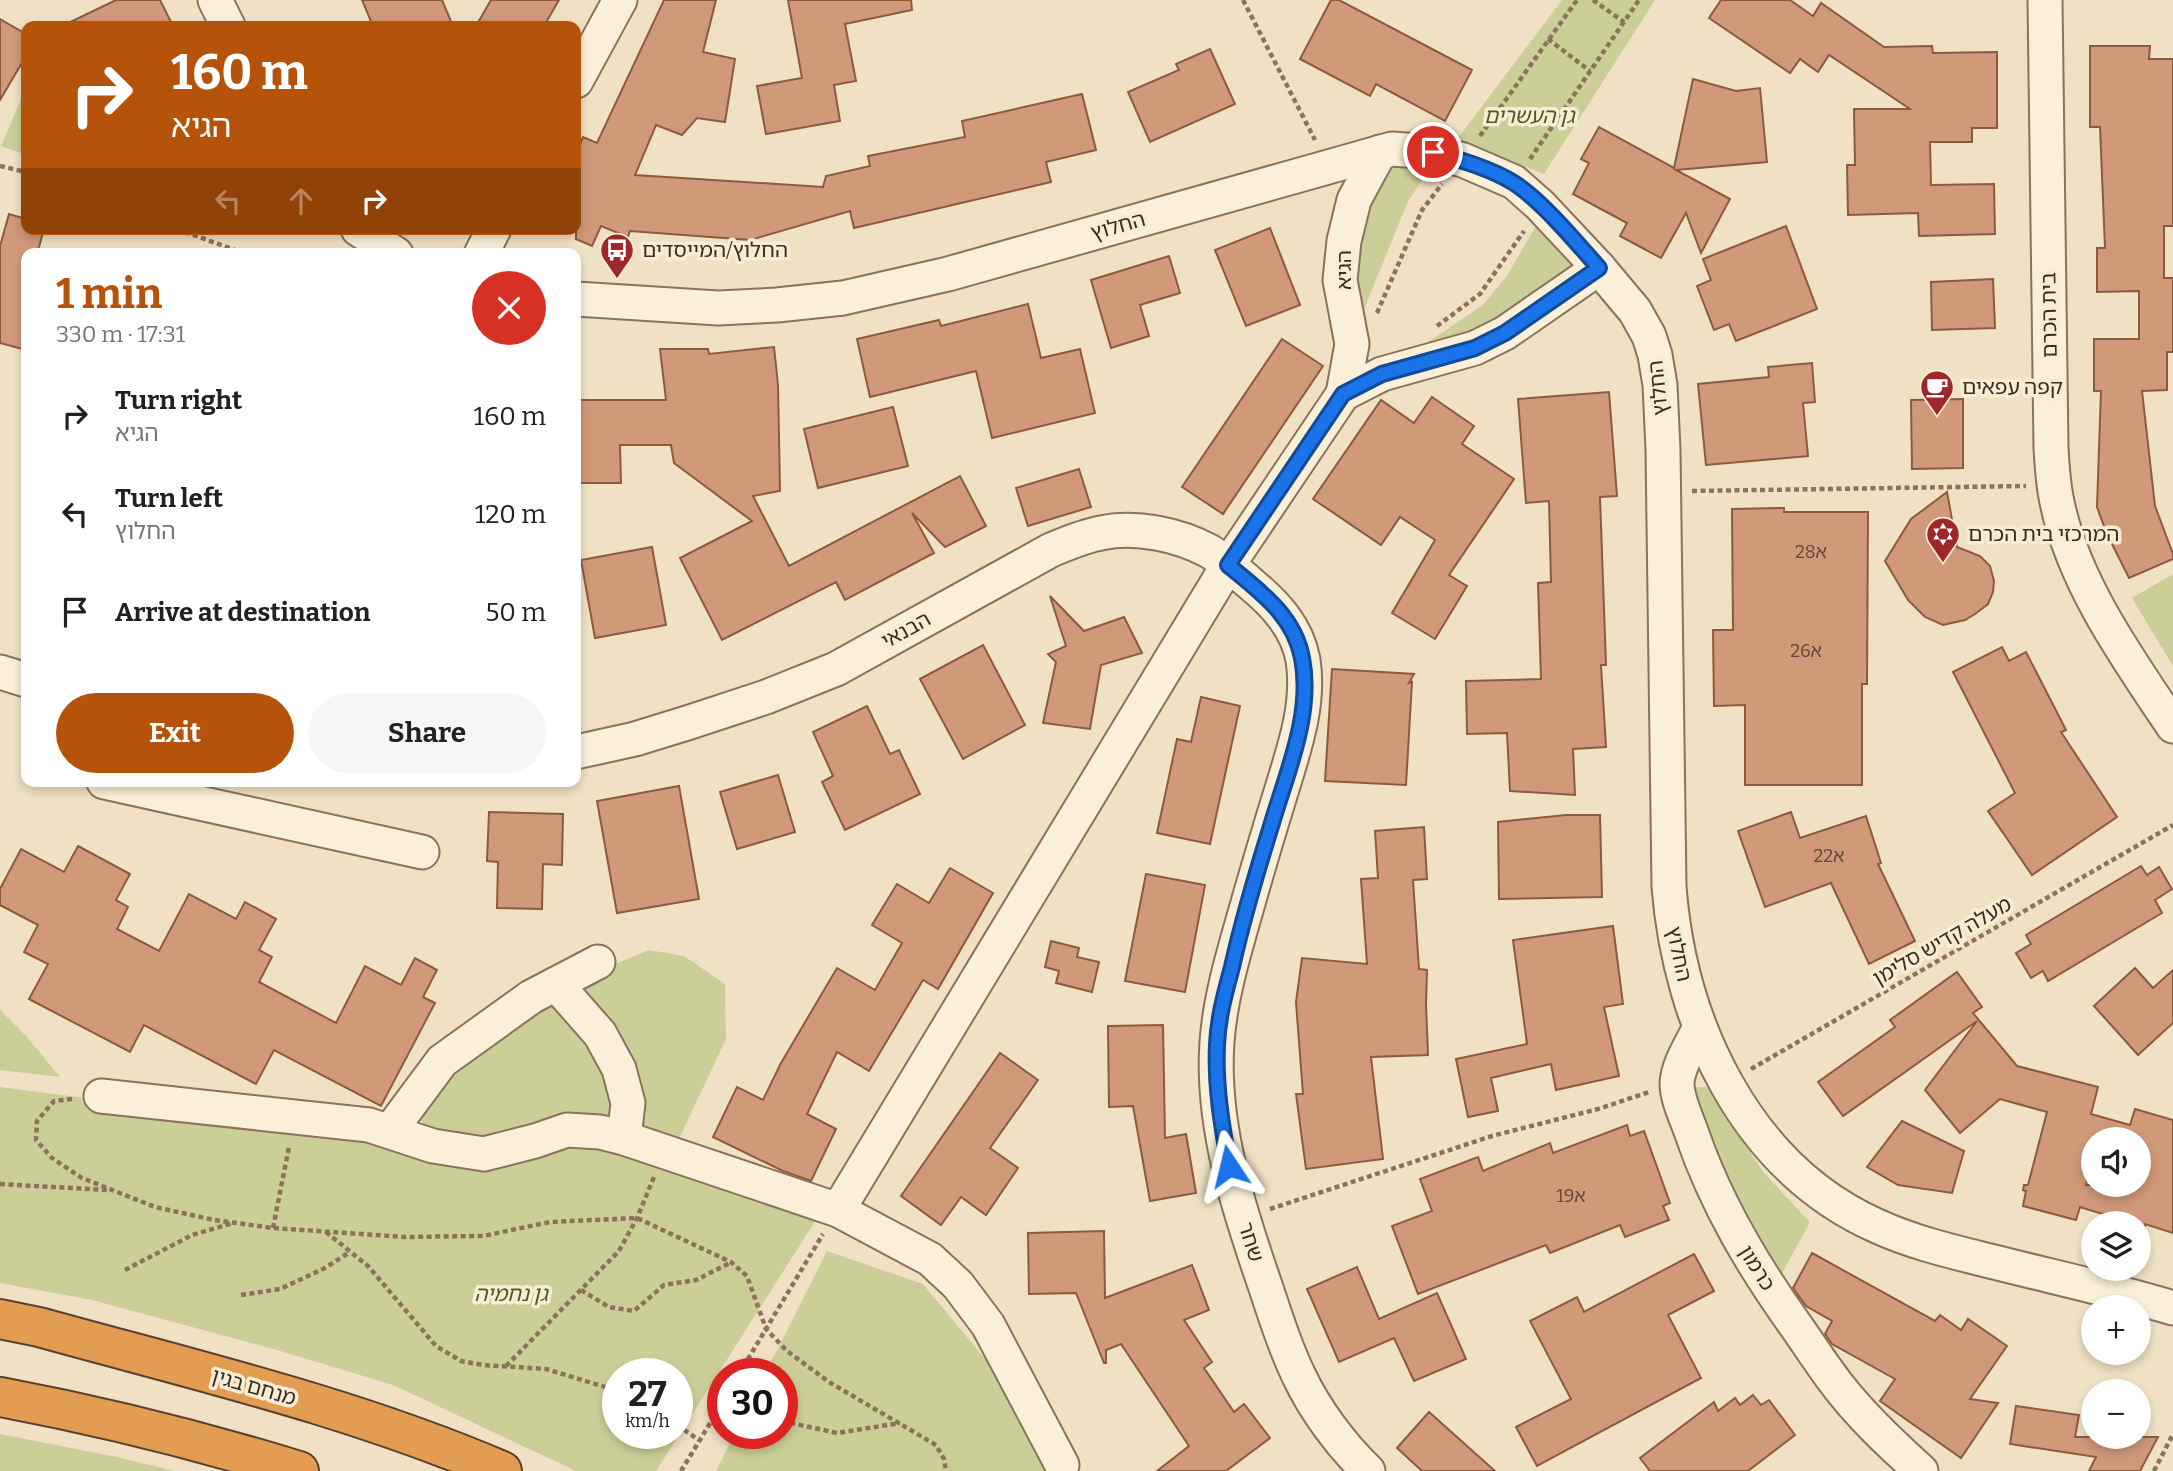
<!DOCTYPE html>
<html lang="en">
<head>
<meta charset="utf-8">
<style>
  body { margin:0; font-family:Bitter,"Noto Sans Hebrew",serif; background:#f6f6f6; color:#202124; height:100vh; display:flex; flex-direction:column; font-size:26px; white-space:nowrap }
  * { box-sizing:border-box; margin:0 }
  p { font-size:23px; color:#757577 }
  .icon { flex:none; width:38px; height:38px; fill:none; stroke:currentColor; stroke-width:2; stroke-linecap:round; stroke-linejoin:round }
  .map { position:relative; flex:1; overflow:hidden }
  .details { position:absolute; left:21px; top:248px; width:560px; height:539px; display:flex; flex-direction:column; background:#fff; border-radius:14px; box-shadow:0 4px 10px #0003 }
  .details>* { flex:none }
  .guide { position:absolute; left:21px; top:21px; width:560px; height:214px; border-radius:14px; box-shadow:0 4px 10px #0003; background:#b45309; color:#fff; overflow:hidden }
  .buttons { position:absolute; left:2081px; top:1127px; display:grid; gap:14px }
  .buttons a { display:grid; place-items:center; width:70px; height:70px; border-radius:50%; background:#fff; box-shadow:0 4px 10px #0003; font-size:35px }
  .speed { position:absolute; left:602px; top:1358px; display:flex; gap:14px; font-size:35px; font-weight:700; text-align:center }
  .speed>* { display:grid; place-content:center; width:91px; height:91px; border-radius:50%; background:#fff; box-shadow:0 4px 10px #0003; line-height:1 }
  .speed small { font-size:18px; font-weight:400 }
  .speed .limit { border:10px solid #d22; background:#fff; color:#111 }
  .pin { position:absolute; display:grid; place-items:center; width:60px; height:60px; color:#fff; margin:-30px; border:4px solid #fff; border-radius:50%; box-shadow:0 2px 7px #0007 }
  .me { position:absolute; width:77px; margin:-38px; rotate:350deg; stroke-linejoin:round; filter:drop-shadow(0 0 5px #0008) }
  .turn { display:flex; align-items:center; gap:24px; height:147px; padding:0 35px; font-size:32px }
  .turn .icon { width:91px; height:91px; stroke-width:2.5 }
  .turn b { display:block; font-size:49px; line-height:60px }
  .lanes { display:flex; align-items:center; height:66px; padding:0 35px; background:#0003; justify-content:center; gap:35px; direction:ltr }
  .lanes .off { opacity:.35 }
  .round { display:grid; place-items:center; flex:none; width:74px; height:74px; border-radius:37px; background:#f6f6f6 }
  .headline { display:flex; align-items:center; justify-content:space-between; height:119px; padding:0 35px }
  h1 { font-size:42px; font-weight:700; line-height:52px; color:#b45309 }
  .action { display:flex; gap:14px; margin-top:auto; padding:14px 35px }
  .action a { flex:1; height:80px; border-radius:42px; background:#b45309; color:#fff; font-size:28px; font-weight:700; line-height:80px; text-align:center }
  .action a+a { background:#f6f6f6; color:#202124 }
  ul { padding:0; list-style:none }
  li { display:flex; align-items:center; gap:21px; height:98px; padding:0 35px }
  li div { flex:1 }
  li b { display:block; font-size:26px }
  li em { font-style:normal }
  .map>svg:first-child { display:block }
  .green { fill:#cbcf97; fill-rule:evenodd }
  .building { fill:#d09979; stroke:#8d5a3e; stroke-width:2; fill-rule:evenodd }
  .lines { fill:none; stroke-linecap:round; stroke-linejoin:round }
  .minor-casing { stroke:#8c725a; stroke-width:37 }
  .highway-casing { stroke:#5a412e; stroke-width:42 }
  .path { stroke:#8c725a; stroke-width:4.5; stroke-dasharray:5 3.5; stroke-linecap:butt }
  .minor { stroke:#faefd8; stroke-width:33 }
  .highway { stroke:#e39d52; stroke-width:38 }
  .route-casing { stroke:#114b97; stroke-width:18 }
  .route { stroke:#1a73e8; stroke-width:12 }
  .labels { text-anchor:middle; dominant-baseline:central; stroke-width:7; stroke-linejoin:round; paint-order:stroke }
  .number-label { font-size:18px; fill:#614635 }
  .park-label { font-size:21px; font-style:italic; fill:#4e5924; stroke:#f7ecd4 }
  .street-label { font-size:21px; fill:#3c2b1e; stroke:#f7ecd4 }
  .poi-label { font-size:21px; fill:#3c2b1e; stroke:#f7ecd4; text-anchor:start }
</style>
</head>
<body>
<div class="map">
<svg width="2173" height="1471" viewBox="0 0 2173 1471">
  <rect width="100%" height="100%" fill="#f0e1c4"/>
  <g class="green">
    <polygon points="1562,0 1655,0 1544,174 1487,152 1455,142"/>
    <polygon points="26,88 26,155 1,146"/>
    <polygon points="1390,164 1431,167 1408,201 1361,317 1352,269 1354,234"/>
    <polygon points="1538,222 1575,269 1471,337 1418,349 1483,305 1507,276"/>
    <polygon points="2173,574 2173,666 2132,598"/>
    <polygon points="649,950 684,956 725,984 726,1039 679,1139 487,1141 437,1139 417,1116 440,1084 532,1003 581,978"/>
    <polygon points="0,1010 27,1037 60,1077 0,1070"/>
    <path d="M0,1087l364,47 244,14 208,72 -160,251h-80l-183,-86 -116,-35 -185,-50 -92,-17zM618,1374h59v59h-59z"/>
    <polygon points="1690,1087 1707,1087 1764,1173 1810,1222 1779,1279 1737,1217"/>
    <polygon points="827,1251 923,1284 1078,1471 716,1471 735,1433 782,1433 782,1374 765,1374"/>
    <polygon points="0,1434 117,1457 175,1471 0,1471"/>
  </g>
  <g class="building">
    <polygon points="116,0 160,0 173,26 62,26"/>
    <polygon points="362,0 442,0 453,26 373,26"/>
    <polygon points="491,0 559,0 544,26 476,26"/>
    <polygon points="664,0 716,0 703,52 735,59 725,122 697,118 682,135 656,125 635,175 823,187 826,176 870,166 868,156 965,137 962,121 1082,94 1096,150 1046,162 1051,182 854,228 850,211 750,240 630,231 628,237 601,226 592,246 576,239 576,155 583,137 597,143"/>
    <polygon points="788,0 911,0 912,10 845,24 856,81 834,85 840,121 766,134 757,86 802,78"/>
    <polygon points="1331,0 1339,0 1472,70 1445,121 1376,84 1370,96 1300,59"/>
    <polygon points="1721,0 1790,0 1813,16 1821,3 1884,47 1932,46 1933,53 1997,52 1997,128 1972,128 1972,142 1930,142 1931,185 1994,184 1995,234 1919,236 1918,213 1848,215 1847,165 1855,165 1854,109 1910,109 1829,55 1818,72 1800,59 1790,73 1709,18"/>
    <polygon points="0,19 26,34 26,56 0,100"/>
    <polygon points="2090,46 2150,46 2149,59 2173,59 2173,226 2164,226 2164,278 2173,278 2173,352 2167,352 2167,390 2142,391 2155,506 2173,554 2173,559 2129,578 2107,534 2097,507 2101,391 2094,391 2094,339 2139,339 2139,291 2097,292 2097,248 2105,248 2100,127 2090,127"/>
    <polygon points="1210,49 1235,104 1150,142 1128,92 1179,70 1176,64"/>
    <polygon points="1693,79 1736,91 1760,88 1767,162 1676,170 1730,199 1701,253 1686,213 1661,258 1620,236 1627,223 1573,194 1589,163 1581,159 1599,127 1674,168"/>
    <polygon points="9,214 26,219 26,229 44,229 37,254 26,254 26,350 0,343 0,246"/>
    <polygon points="1786,226 1817,309 1736,341 1729,324 1714,330 1697,286 1711,280 1703,259"/>
    <polygon points="1270,228 1300,305 1246,326 1215,250"/>
    <polygon points="1169,256 1180,293 1140,305 1149,336 1111,348 1091,280"/>
    <polygon points="1993,279 1995,328 1932,330 1931,282"/>
    <polygon points="1028,304 1041,358 1080,349 1095,413 992,438 976,371 870,397 857,339 939,320 941,326"/>
    <polygon points="1282,339 1323,366 1223,514 1182,487"/>
    <polygon points="774,347 778,385 780,491 753,496 789,566 960,476 986,526 945,547 912,513 934,553 845,600 836,582 722,640 680,558 752,521 674,463 671,445 620,445 621,483 580,483 580,450 576,451 576,400 666,400 660,349 708,349 709,354"/>
    <polygon points="1812,363 1815,402 1803,403 1808,456 1706,465 1698,384 1769,377 1768,367"/>
    <polygon points="1609,392 1617,496 1600,497 1606,665 1601,665 1606,747 1573,749 1575,795 1510,791 1507,733 1467,734 1466,681 1541,679 1538,583 1551,582 1549,501 1526,503 1518,399"/>
    <polygon points="1432,397 1474,426 1462,444 1514,479 1449,575 1467,586 1435,639 1392,613 1435,540 1400,517 1381,545 1313,499 1381,400 1414,423"/>
    <polygon points="1963,399 1963,468 1912,469 1911,400"/>
    <polygon points="893,407 908,466 818,488 804,429"/>
    <polygon points="1079,469 1091,507 1028,526 1016,488"/>
    <polygon points="1947,492 1957,547 1980,556 1990,566 1994,581 1993,592 1988,604 1975,614 1965,620 1943,625 1925,617 1908,600 1885,561 1911,519"/>
    <polygon points="1784,508 1784,512 1868,512 1867,684 1862,684 1862,785 1745,785 1745,705 1714,706 1713,630 1733,630 1732,509"/>
    <polygon points="652,547 666,625 595,638 581,560"/>
    <polygon points="1050,596 1084,631 1124,617 1142,653 1101,665 1090,729 1043,723 1056,662 1048,654 1066,646"/>
    <polygon points="983,645 1025,725 963,759 920,679"/>
    <polygon points="2002,647 2009,661 2026,652 2066,730 2061,732 2117,817 2032,875 1988,811 2015,793 1953,672"/>
    <polygon points="1332,669 1414,674 1409,683 1412,682 1406,785 1325,781"/>
    <polygon points="1201,697 1240,706 1210,844 1157,833 1177,739 1191,742"/>
    <polygon points="867,706 890,754 899,750 920,794 845,830 822,782 833,776 813,732"/>
    <polygon points="778,775 795,832 737,849 720,792"/>
    <polygon points="679,786 699,899 617,913 597,801"/>
    <polygon points="489,812 563,814 562,865 543,864 542,909 497,908 498,862 487,861"/>
    <polygon points="1791,812 1800,838 1866,816 1881,863 1878,864 1915,941 1869,964 1831,883 1765,907 1738,831"/>
    <polygon points="1566,815 1600,815 1602,897 1499,899 1498,822"/>
    <polygon points="1424,827 1427,879 1413,880 1419,969 1427,970 1426,1004 1428,1055 1371,1057 1383,1159 1306,1169 1296,1094 1303,1094 1296,1002 1302,958 1367,964 1361,879 1378,878 1375,831"/>
    <polygon points="78,846 130,874 116,900 128,907 117,929 159,951 189,894 236,919 245,902 276,919 259,950 272,957 259,982 336,1023 365,966 401,985 415,958 437,970 423,997 435,1003 381,1106 274,1050 256,1084 144,1025 130,1052 29,999 48,964 24,952 38,925 0,905 0,889 21,849 64,872"/>
    <polygon points="2141,866 2147,875 2159,867 2172,889 2155,900 2162,913 2048,981 2043,971 2031,978 2016,953 2031,944 2026,935"/>
    <polygon points="950,868 993,893 938,989 923,980 869,1071 837,1052 807,1114 836,1129 811,1181 783,1171 713,1137 737,1087 763,1100 781,1063 837,968 875,990 902,943 872,925 897,884 929,903"/>
    <polygon points="1146,874 1205,885 1185,992 1125,981"/>
    <polygon points="1613,926 1623,1004 1604,1007 1619,1076 1556,1090 1551,1064 1491,1078 1498,1111 1468,1117 1456,1059 1527,1044 1513,940"/>
    <polygon points="1051,941 1079,948 1077,957 1099,962 1092,992 1056,983 1059,971 1045,967"/>
    <polygon points="2135,968 2153,988 2173,970 2173,1023 2138,1055 2094,1006"/>
    <path d="M1957,972l25,35 -9,6 44,53 81,21 -7,27 39,11 5,-16 38,11v113l-28,-9v3l-7,-2v-2h-6l-52,-16 -4,13 -53,-14 3,-15 -3,-1 1,-5h4l19,-73 -47,-13 -40,34 -35,-43 52,-69 -134,95 -25,-34 77,-55 -5,-7zM2093,1139h45v46h-52l7,-28z"/>
    <polygon points="1163,1025 1165,1138 1186,1134 1196,1193 1150,1201 1133,1106 1109,1107 1108,1026"/>
    <polygon points="1000,1053 1038,1080 990,1148 1018,1168 986,1215 961,1197 941,1225 901,1196"/>
    <polygon points="1902,1121 1964,1151 1952,1193 1898,1185 1867,1167"/>
    <polygon points="1627,1125 1630,1136 1644,1131 1670,1203 1663,1206 1669,1220 1625,1237 1620,1225 1550,1253 1546,1245 1418,1294 1392,1226 1432,1211 1420,1179 1478,1157 1483,1171 1550,1143 1553,1153"/>
    <polygon points="1104,1231 1105,1298 1192,1265 1209,1310 1184,1320 1212,1362 1204,1368 1234,1412 1244,1404 1270,1438 1226,1471 1157,1471 1189,1446 1121,1344 1106,1350 1106,1363 1104,1363 1076,1293 1029,1294 1028,1233"/>
    <polygon points="1812,1253 1935,1321 1940,1315 1961,1330 1968,1319 2007,1346 1970,1399 1998,1403 1961,1458 1880,1401 1895,1379 1832,1344 1825,1334 1832,1321 1806,1306 1793,1288"/>
    <polygon points="1694,1254 1714,1291 1668,1315 1701,1378 1537,1466 1516,1427 1571,1399 1530,1321 1577,1297 1584,1312"/>
    <polygon points="1357,1267 1379,1319 1437,1293 1466,1359 1414,1381 1394,1338 1339,1362 1307,1289"/>
    <polygon points="1753,1395 1761,1405 1769,1400 1795,1435 1748,1471 1650,1471 1640,1458 1714,1402 1718,1411 1735,1398 1740,1405"/>
    <polygon points="2016,1406 2079,1415 2075,1437 2158,1437 2140,1471 2089,1471 2096,1457 2010,1444"/>
    <polygon points="1429,1412 1495,1471 1422,1471 1397,1448"/>
  </g>
  <g class="lines">
    <g class="minor-casing">
      <g id="minor">
        <polyline points="215,0 228,26"/>
        <path d="M2045,0l6,448c1,18 2,36 6,54 16,80 71,157 116,224"/>
        <polyline points="576,81 620,0"/>
        <polyline points="1380,152 1354,200 1344,241 1340,280 1352,344 1343,394 1382,374 1475,348 1505,333 1599,268"/>
        <polyline points="358,229 396,254"/>
        <polyline points="481,254 494,229"/>
        <path d="M576,299l142,9 59,-3 66,-7 105,-24 444,-125 41,3 30,8 51,22 26,23 59,63 36,43 14,25 6,19 5,30 3,65 6,437c11,137 76,280 208,339 37,17 77,26 117,36 59,15 120,28 179,46"/>
        <polyline points="0,672 26,680"/>
        <path d="M576,752l59,-13 52,-16 79,-26 70,-28 215,-119c17,-7 33,-14 50,-17 34,-8 78,2 108,18 15,9 29,22 42,33 24,20 46,43 52,76 7,45 -9,89 -22,132 -12,39 -24,79 -35,118 -12,42 -26,88 -29,132 -6,84 22,168 49,246 10,30 19,60 33,88 16,34 42,69 69,95"/>
        <polyline points="104,782 422,852"/>
        <polyline points="556,984 600,1034 619,1069 628,1103 624,1138"/>
        <path d="M1699,1029c-8,16 -21,36 -22,54 0,17 10,36 15,51 24,70 61,132 104,192 14,20 28,42 43,61 24,31 53,58 82,84"/>
        <polyline points="101,1096 369,1125 433,1146 484,1154 535,1141 567,1130 600,1132 624,1138 838,1210 930,1259 958,1285 988,1325 1062,1465"/>
        <polyline points="390,1131 442,1061 531,997 598,962"/>
        <polyline points="838,1210 1228,565 1343,394"/>
      </g>
    </g>
    <g class="highway-casing">
      <g id="highway">
        <path d="M0,1319l39,8c155,43 314,80 463,144"/>
        <path d="M0,1397c101,19 201,44 299,74"/>
      </g>
    </g>
    <g class="path">
      <polyline points="1243,0 1315,140"/>
      <polyline points="1593,0 1624,22"/>
      <polyline points="1548,39 1590,71"/>
      <polyline points="1480,136 1577,0"/>
      <polyline points="1530,159 1639,0"/>
      <polyline points="0,166 26,172"/>
      <polyline points="177,229 246,254"/>
      <polyline points="1377,313 1422,210 1442,184"/>
      <polyline points="1437,326 1480,294 1524,231"/>
      <polyline points="1692,491 2026,486"/>
      <polyline points="1751,1069 2173,825"/>
      <polyline points="72,1099 54,1101 37,1121 36,1140 52,1158 82,1178 155,1207 214,1220 273,1228 405,1237 483,1236 550,1222 637,1218 731,1262 747,1276 766,1329 787,1351 829,1382 936,1445 944,1459 946,1471"/>
      <polyline points="0,1184 107,1190"/>
      <polyline points="1270,1209 1492,1136 1598,1109 1649,1092"/>
      <polyline points="273,1228 289,1147"/>
      <polyline points="326,1232 368,1266 436,1346 461,1361 483,1365 546,1369 618,1391"/>
      <polyline points="125,1270 192,1235 233,1223"/>
      <polyline points="581,1290 609,1307 634,1311 664,1285 696,1280 730,1263"/>
      <polyline points="241,1295 280,1289 323,1269 350,1252"/>
      <polyline points="506,1366 619,1251 637,1218 654,1177"/>
      <polyline points="739,1374 823,1234"/>
      <polyline points="782,1421 837,1433 900,1423"/>
      <polyline points="677,1425 699,1440"/>
      <polyline points="681,1471 723,1402"/>
      <polyline points="2154,1471 2173,1434"/>
    </g>
    <use href="#minor" class="minor"/>
    <use href="#highway" class="highway"/>
  </g>
  <g class="lines">
    <g class="route-casing">
      <path id="route" d="M1229,1166c-7,-40 -14,-80 -12,-121 1,-27 8,-52 15,-78 11,-49 25,-96 40,-144 15,-51 41,-110 30,-165 -8,-43 -43,-67 -74,-93l115,-171 39,-20 93,-26 30,-15 94,-65c-23,-26 -57,-67 -85,-85 -20,-13 -58,-25 -81,-31"/>
    </g>
    <use href="#route" class="route"/>
  </g>
  <defs>
    <g id="bus-pin" transform="scale(1.75)"><path d="M0 17L-7.5 6A9.5 9.5 0 1 1 7.5 6Z" fill="#9e272c" stroke="#f7ecd4"/><path d="M-5-6H5V4H4V6H2V4H-2V6H-4V4H-5ZM-3.5-4V0h7V-4ZM-3.5 1.2v1.5H-2V1.2ZM2 1.2v1.5H3.5V1.2Z" fill="#fff"/></g>
    <g id="cafe-pin" transform="scale(1.75)"><path d="M0 17L-7.5 6A9.5 9.5 0 1 1 7.5 6Z" fill="#9e272c" stroke="#f7ecd4"/><path d="M-5.5-4.5H6V0H3Q3 3.5 0 3.5H-2.5Q-5.5 3.5-5.5 0ZM3-3.2v2h1.7v-2ZM-6 4.5H4V6H-6Z" fill="#fff"/></g>
    <g id="synagogue-pin" transform="scale(1.75)"><path d="M0 17L-7.5 6A9.5 9.5 0 1 1 7.5 6Z" fill="#9e272c" stroke="#f7ecd4"/><path d="M0-6.5L5.6 3.2H-5.6ZM0 6.5L5.6-3.2H-5.6Z" fill="#fff"/></g>
  </defs>
  <g fill-rule="evenodd">
    <use href="#bus-pin" x="617" y="250"/>
    <use href="#cafe-pin" x="1937" y="387"/>
    <use href="#synagogue-pin" x="1943" y="534"/>
  </g>
  <g class="labels">
    <g class="number-label">
      <text x="1811" y="552">28א</text>
      <text x="1806" y="651">26א</text>
      <text x="1829" y="856">22א</text>
      <text x="1571" y="1196">19א</text>
    </g>
    <g class="park-label">
      <text x="1529" y="116">גן העשרים</text>
      <text x="511" y="1294">גן נחמיה</text>
    </g>
    <g class="street-label">
      <text transform="translate(1118 226) rotate(-16)">החלוץ</text>
      <text transform="translate(1344 270) rotate(-90)">הגיא</text>
      <text transform="translate(2049 315) rotate(-91)">בית הכרם</text>
      <text transform="translate(1658 388) rotate(-96)">החלוץ</text>
      <text transform="translate(906 630) rotate(-29)">הבנאי</text>
      <text transform="translate(1942 941) rotate(-30)">מעלה קדיש סלימן</text>
      <text transform="translate(1679 954) rotate(78)">החלוץ</text>
      <text transform="translate(1251 1242) rotate(72)">שחר</text>
      <text transform="translate(1757 1268) rotate(58)">כרמון</text>
      <text transform="translate(254 1387) rotate(16)">מנחם בגין</text>
    </g>
    <g class="poi-label">
      <text x="642" y="250">החלוץ/המייסדים</text>
      <text x="1962" y="387">קפה עפאים</text>
      <text x="1968" y="534">המרכזי בית הכרם</text>
    </g>
  </g>
</svg>
<div class="buttons">
<a><svg class="icon" aria-label="sound" viewBox="0 0 24 24"><path d="M4 9h4l5-4v14l-5-4H4zM17 9q2 3 0 6"/></svg></a>
<a><svg class="icon" aria-label="layers" viewBox="0 0 24 24"><path d="M12 4l9 5-9 5-9-5zM3 14l9 5 9-5"/></svg></a>
<a>+</a>
<a>−</a>
</div>
<div class="speed"><div>27<small>km/h</small></div><div class="limit">30</div></div>
<div class="pin" style="left:1433px;top:152px;background:#d93025"><svg class="icon" aria-label="arrive" viewBox="0 0 24 24"><path d="M6 21V4h12l-3 4 3 4H6"/></svg></div>
<svg class="me" style="left:1229px;top:1166px" viewBox="-20 -20 40 40"><path d="M0-17L14 15 0 8-14 15z" fill="#1a73e8" stroke="#fff" stroke-width="4"/></svg>
<div class="guide">
<div class="turn"><svg class="icon" aria-label="right" viewBox="0 0 24 24"><path d="M7 20v-9h11M14 6l5 5-5 5"/></svg><div><b>160 m</b>הגיא</div></div>
<div class="lanes"><svg class="icon off" aria-label="left" viewBox="0 0 24 24"><path d="M17 20v-9H6M10 6l-5 5 5 5"/></svg><svg class="icon off" aria-label="ahead" viewBox="0 0 24 24"><path d="M12 20V5M6 11l6-6 6 6"/></svg><svg class="icon" aria-label="right" viewBox="0 0 24 24"><path d="M7 20v-9h11M14 6l5 5-5 5"/></svg></div>
</div>
<section class="details">
<div class="headline"><div><h1>1 min</h1><p>330 m · 17:31</p></div><a class="round" style="background:#d93025;color:#fff"><svg class="icon" aria-label="close" viewBox="0 0 24 24"><path d="M6 6l12 12M18 6L6 18"/></svg></a></div>
<ul>
<li><svg class="icon" aria-label="right" viewBox="0 0 24 24"><path d="M7 20v-9h11M14 6l5 5-5 5"/></svg><div><b>Turn right</b><p>הגיא</p></div><em>160 m</em></li>
<li><svg class="icon" aria-label="left" viewBox="0 0 24 24"><path d="M17 20v-9H6M10 6l-5 5 5 5"/></svg><div><b>Turn left</b><p>החלוץ</p></div><em>120 m</em></li>
<li><svg class="icon" aria-label="arrive" viewBox="0 0 24 24"><path d="M6 21V4h12l-3 4 3 4H6"/></svg><div><b>Arrive at destination</b></div><em>50 m</em></li>
</ul>
<div class="action"><a>Exit</a><a>Share</a></div>
</section>
</div>
</body>
</html>
